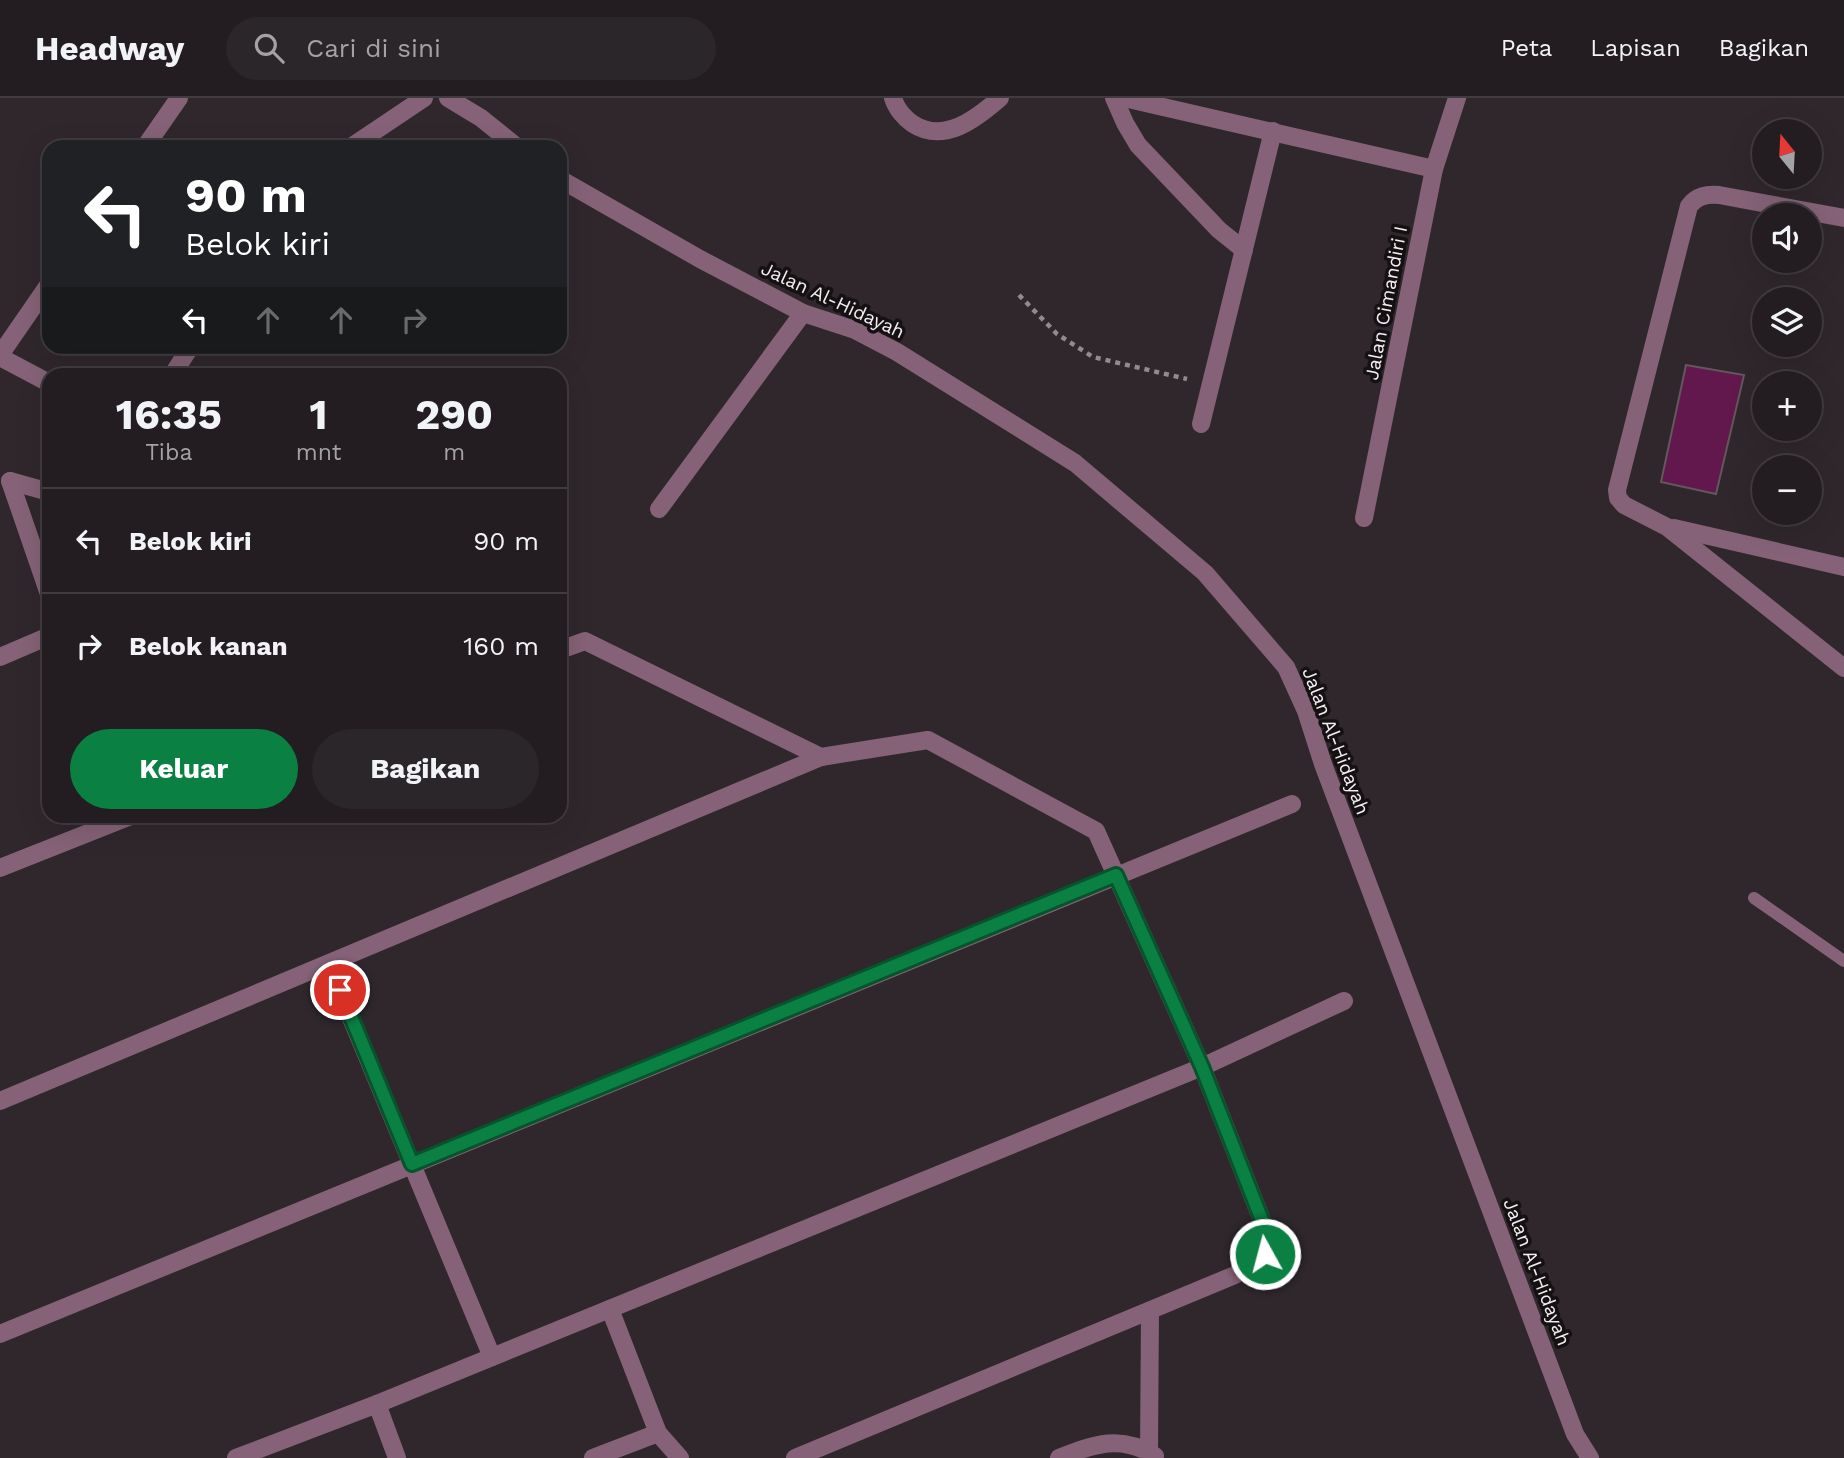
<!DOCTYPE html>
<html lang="id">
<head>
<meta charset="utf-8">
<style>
  body { margin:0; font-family:"Work Sans",sans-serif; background:#2b262a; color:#f1f3f6; height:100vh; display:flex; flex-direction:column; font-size:26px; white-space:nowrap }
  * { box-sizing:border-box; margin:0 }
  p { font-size:23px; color:#a3a2a5 }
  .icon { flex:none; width:38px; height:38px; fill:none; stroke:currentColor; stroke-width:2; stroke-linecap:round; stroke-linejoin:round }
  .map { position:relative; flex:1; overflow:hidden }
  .drawer { position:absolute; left:42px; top:270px; width:525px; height:455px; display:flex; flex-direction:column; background:#231d21; border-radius:21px; box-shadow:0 7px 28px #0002,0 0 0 2px #403b3f }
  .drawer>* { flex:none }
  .banner { position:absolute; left:42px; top:42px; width:525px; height:214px; border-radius:21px; box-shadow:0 7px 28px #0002,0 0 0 2px #403b3f; background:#202124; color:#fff; overflow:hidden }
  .needle { width:46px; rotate:342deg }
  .fabs { position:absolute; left:1752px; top:21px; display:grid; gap:14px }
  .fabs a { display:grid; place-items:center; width:70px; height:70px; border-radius:50%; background:#231d21; box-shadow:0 7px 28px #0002,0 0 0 2px #403b3f; font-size:35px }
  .pin { position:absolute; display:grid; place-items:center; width:60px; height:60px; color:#fff; margin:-30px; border:4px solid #fff; border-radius:50%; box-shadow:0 2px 7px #0007 }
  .me { position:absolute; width:77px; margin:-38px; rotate:353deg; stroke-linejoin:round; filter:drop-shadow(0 0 5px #0008) }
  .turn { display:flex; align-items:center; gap:24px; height:147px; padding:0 28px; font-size:32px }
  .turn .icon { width:91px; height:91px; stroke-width:2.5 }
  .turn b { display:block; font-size:49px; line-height:60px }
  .lanes { display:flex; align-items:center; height:66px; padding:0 28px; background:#0003; justify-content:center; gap:35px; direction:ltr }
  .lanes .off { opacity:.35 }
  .eta { display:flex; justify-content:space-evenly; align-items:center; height:119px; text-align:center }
  .eta b { font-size:42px; font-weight:700; line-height:49px }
  .button { display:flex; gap:14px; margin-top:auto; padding:14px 28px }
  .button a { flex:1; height:80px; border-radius:42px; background:#0b8043; color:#fff; font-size:28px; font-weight:700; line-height:80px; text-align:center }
  .button a+a { background:#2b262a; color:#f1f3f6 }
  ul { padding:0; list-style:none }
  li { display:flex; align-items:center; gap:21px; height:105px; padding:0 28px; border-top:2px solid #403b3f }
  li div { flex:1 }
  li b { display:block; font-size:26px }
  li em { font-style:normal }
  header { display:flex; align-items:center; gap:42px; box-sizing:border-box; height:98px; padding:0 35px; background:#231d21; border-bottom:2px solid #403b3f }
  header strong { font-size:33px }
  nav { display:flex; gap:38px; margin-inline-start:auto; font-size:24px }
  .search { width:490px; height:63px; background:#2b262a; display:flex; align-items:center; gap:18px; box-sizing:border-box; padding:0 24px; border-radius:38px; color:#a3a2a5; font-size:26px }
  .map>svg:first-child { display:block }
  .building { fill:#63184d; stroke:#61575d; stroke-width:2 }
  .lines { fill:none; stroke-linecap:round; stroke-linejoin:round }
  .path { stroke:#918a8e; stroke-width:4.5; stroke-dasharray:5 5; stroke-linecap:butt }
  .lane { stroke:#856277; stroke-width:12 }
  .street { stroke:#856277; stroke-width:18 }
  .route-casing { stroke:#07532c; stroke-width:18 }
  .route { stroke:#0b8043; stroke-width:12 }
  .labels { text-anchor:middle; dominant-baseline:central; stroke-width:7; stroke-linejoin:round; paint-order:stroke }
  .street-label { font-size:19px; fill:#f4eef2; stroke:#151113 }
</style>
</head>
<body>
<header>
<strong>Headway</strong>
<div class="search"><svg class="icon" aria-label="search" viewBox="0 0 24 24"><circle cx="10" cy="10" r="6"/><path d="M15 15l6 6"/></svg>Cari di sini</div>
<nav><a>Peta</a><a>Lapisan</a><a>Bagikan</a></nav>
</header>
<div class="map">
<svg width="1844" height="1360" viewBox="0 0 1844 1360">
  <rect width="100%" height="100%" fill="#2f272c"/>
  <polygon class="building" points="1686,267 1744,277 1716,396 1661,384"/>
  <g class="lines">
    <polyline class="path" points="1019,197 1057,236 1093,259 1187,281"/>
    <polyline class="lane" points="1754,800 1844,863"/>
    <g class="street">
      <polyline points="448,0 481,20 517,49"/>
      <path d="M893,0c3,10 11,20 20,26 31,20 63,-5 87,-26"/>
      <polyline points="1114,0 1125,25 1138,47 1219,132 1244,152"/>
      <polyline points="1124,0 1434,71"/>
      <polyline points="145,49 179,0"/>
      <polyline points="351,49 424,0"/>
      <polyline points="560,81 700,161 803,215 855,232 897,254 1075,365 1205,475 1286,569 1306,613 1323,666 1575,1336 1590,1360"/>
      <path d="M1844,120l-125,-23c-13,-1 -22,1 -30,11l-72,284 1,8 6,7 43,22 177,141"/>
      <polyline points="0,257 49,186"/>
      <polyline points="0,259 49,285"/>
      <polyline points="173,276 191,248"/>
      <polyline points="1201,326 1273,33"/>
      <polyline points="10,383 49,496"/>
      <polyline points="10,383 49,394"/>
      <polyline points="659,411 803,215"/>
      <polyline points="1364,420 1434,71 1457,0"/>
      <polyline points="1674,430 1844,469"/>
      <polyline points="560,552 585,543 821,659 928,642 1096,733 1202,969 1265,1130 1265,1156 1235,1177 795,1360"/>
      <polyline points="0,559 49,538"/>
      <polyline points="0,770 131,718"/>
      <polyline points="329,867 492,1259"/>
      <polyline points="0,1003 821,659"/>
      <polyline points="610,1211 658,1335 680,1360"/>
      <polyline points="0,1236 1292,706"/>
      <polyline points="377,1306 397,1360"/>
      <polyline points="1149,1354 1150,1213"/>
      <polyline points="236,1360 377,1306 1202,969 1344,903"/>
      <polyline points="593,1360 658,1335"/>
      <path d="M1059,1360c36,-14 62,-24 96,-2"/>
    </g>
  </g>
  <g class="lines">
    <g class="route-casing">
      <polyline id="route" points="340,892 412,1066 1116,777 1202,969 1265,1130 1265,1156"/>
    </g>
    <use href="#route" class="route"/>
  </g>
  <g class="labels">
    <g class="street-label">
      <text transform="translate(833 202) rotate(25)">Jalan Al-Hidayah</text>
      <text transform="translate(1386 205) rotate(-79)">Jalan Cimandiri I</text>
      <text transform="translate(1336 643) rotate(69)">Jalan Al-Hidayah</text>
      <text transform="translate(1537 1174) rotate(69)">Jalan Al-Hidayah</text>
    </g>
  </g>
</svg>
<div class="fabs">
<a><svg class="needle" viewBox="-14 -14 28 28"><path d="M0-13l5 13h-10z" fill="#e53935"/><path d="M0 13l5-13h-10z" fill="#a3a2a5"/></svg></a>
<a><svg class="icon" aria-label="sound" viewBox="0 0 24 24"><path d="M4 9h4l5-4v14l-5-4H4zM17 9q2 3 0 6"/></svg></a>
<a><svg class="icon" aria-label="layers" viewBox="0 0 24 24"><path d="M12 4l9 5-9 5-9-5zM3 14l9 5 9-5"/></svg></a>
<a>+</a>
<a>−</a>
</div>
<div class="pin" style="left:340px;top:892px;background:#d93025"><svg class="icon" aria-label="arrive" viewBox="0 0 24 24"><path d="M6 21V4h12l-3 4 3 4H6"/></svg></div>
<svg class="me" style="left:1265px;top:1156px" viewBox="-20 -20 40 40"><circle r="17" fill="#0b8043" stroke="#fff" stroke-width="3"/><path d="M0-11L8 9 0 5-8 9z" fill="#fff"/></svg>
<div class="banner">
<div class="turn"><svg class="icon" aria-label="left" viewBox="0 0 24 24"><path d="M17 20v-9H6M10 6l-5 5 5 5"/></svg><div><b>90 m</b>Belok kiri</div></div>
<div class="lanes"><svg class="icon" aria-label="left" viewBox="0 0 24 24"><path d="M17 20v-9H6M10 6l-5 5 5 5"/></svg><svg class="icon off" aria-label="ahead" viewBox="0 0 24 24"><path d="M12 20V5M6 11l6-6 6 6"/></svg><svg class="icon off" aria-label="ahead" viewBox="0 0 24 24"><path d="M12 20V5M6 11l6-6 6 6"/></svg><svg class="icon off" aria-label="right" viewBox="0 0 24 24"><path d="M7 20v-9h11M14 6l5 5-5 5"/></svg></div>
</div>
<section class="drawer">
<div class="eta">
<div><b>16:35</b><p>Tiba</p></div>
<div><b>1</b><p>mnt</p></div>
<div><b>290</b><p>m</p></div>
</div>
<ul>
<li><svg class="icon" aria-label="left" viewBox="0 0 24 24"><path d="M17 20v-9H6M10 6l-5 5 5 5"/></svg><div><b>Belok kiri</b></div><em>90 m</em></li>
<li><svg class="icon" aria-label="right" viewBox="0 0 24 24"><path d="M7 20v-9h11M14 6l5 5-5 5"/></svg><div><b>Belok kanan</b></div><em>160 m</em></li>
</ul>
<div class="button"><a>Keluar</a><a>Bagikan</a></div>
</section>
</div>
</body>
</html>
